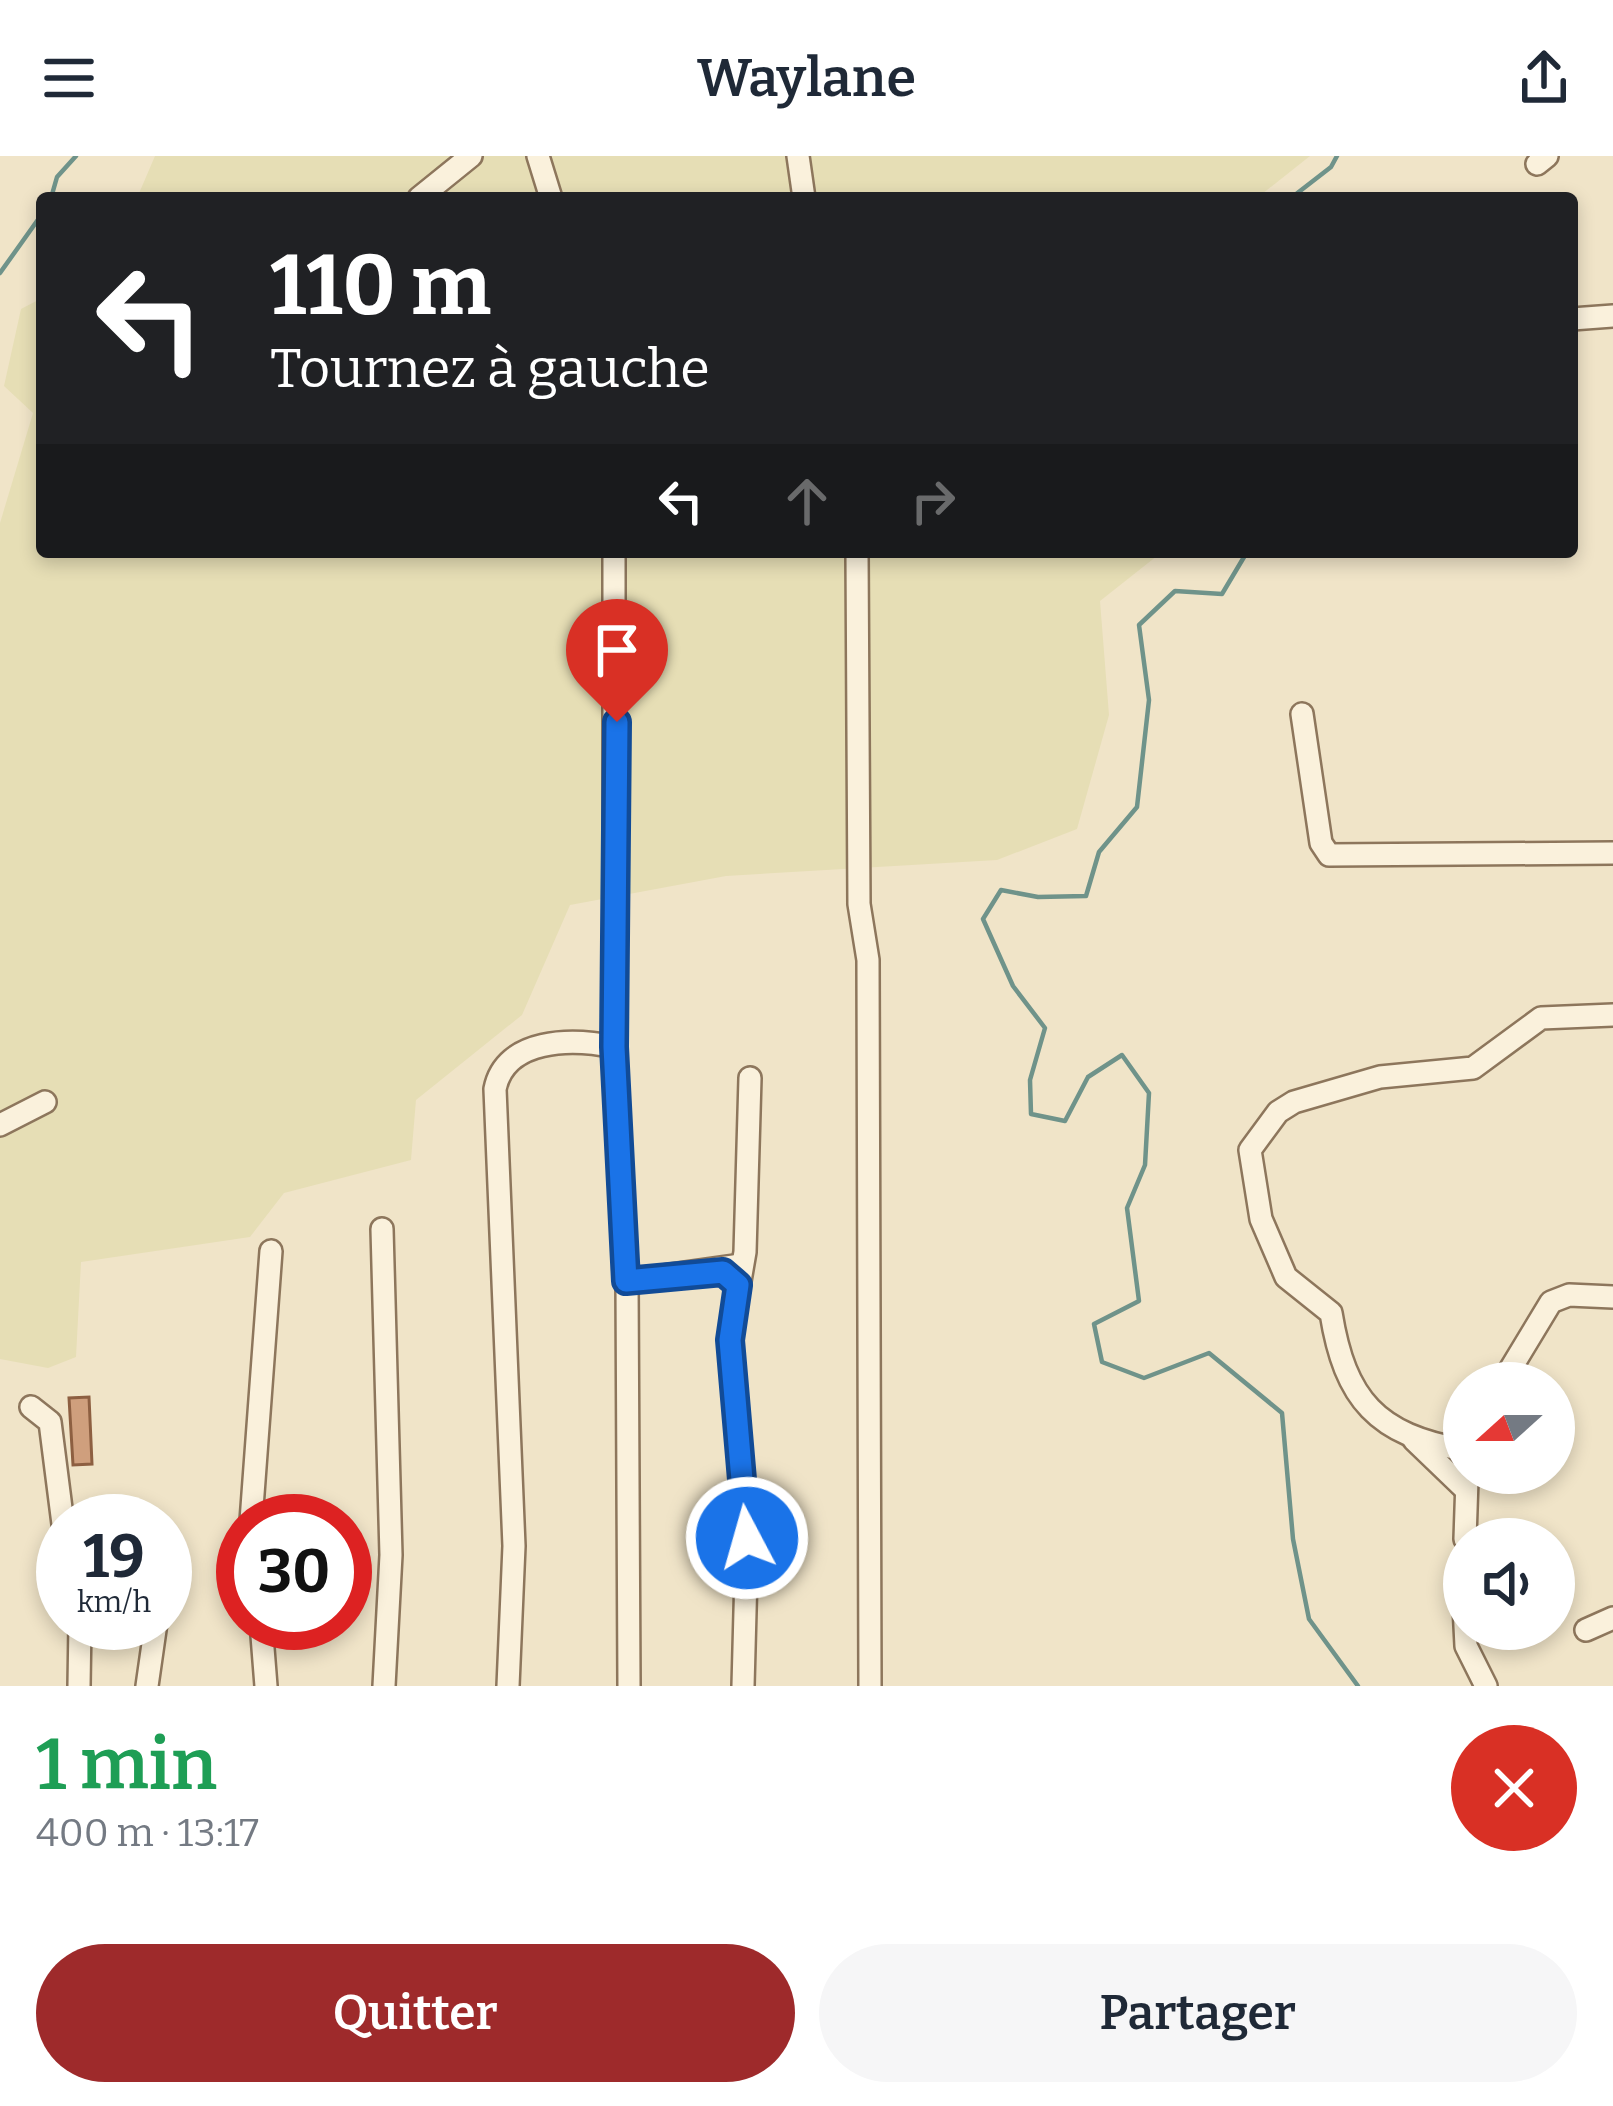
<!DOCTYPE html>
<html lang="fr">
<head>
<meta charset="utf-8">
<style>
  body { margin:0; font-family:Bitter,serif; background:#f6f6f7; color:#1f2937; height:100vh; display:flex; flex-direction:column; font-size:45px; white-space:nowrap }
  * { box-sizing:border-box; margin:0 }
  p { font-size:39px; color:#747a83 }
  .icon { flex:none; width:66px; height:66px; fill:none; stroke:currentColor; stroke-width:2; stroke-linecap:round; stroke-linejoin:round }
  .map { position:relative; height:1530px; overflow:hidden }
  .sheet { display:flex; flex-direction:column; background:#fff; flex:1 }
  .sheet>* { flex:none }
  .banner { position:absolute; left:36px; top:36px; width:1542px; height:366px; border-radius:12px; box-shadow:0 6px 18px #0003; background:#202124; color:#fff; overflow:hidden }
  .needle { width:78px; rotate:249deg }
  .buttons { position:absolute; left:1443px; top:1206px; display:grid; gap:24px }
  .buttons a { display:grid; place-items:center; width:132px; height:132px; border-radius:50%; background:#fff; box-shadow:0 6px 18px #0003; font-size:60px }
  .speed { position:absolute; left:36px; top:1338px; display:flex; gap:24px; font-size:60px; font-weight:700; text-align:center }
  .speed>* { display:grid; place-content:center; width:156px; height:156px; border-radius:50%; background:#fff; box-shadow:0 6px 18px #0003; line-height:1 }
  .speed small { font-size:30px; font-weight:400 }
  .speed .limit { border:18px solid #d22; background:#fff; color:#111 }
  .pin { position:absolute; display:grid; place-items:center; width:102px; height:102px; color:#fff; margin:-123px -51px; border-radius:50% 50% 50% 0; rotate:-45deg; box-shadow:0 0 12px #0007 }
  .pin .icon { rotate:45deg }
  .me { position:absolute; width:132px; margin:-66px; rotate:354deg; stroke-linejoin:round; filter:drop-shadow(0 0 9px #0008) }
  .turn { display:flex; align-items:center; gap:42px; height:252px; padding:0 36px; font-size:54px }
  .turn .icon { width:156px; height:156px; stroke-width:2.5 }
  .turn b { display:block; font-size:84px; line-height:102px }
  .lanes { display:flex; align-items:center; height:114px; padding:0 36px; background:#0003; justify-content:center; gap:60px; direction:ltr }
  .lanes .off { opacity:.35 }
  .round { display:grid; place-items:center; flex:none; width:126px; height:126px; border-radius:63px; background:#f6f6f7 }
  .head { display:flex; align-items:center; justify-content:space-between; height:204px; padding:0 36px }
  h1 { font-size:72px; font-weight:600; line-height:90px; color:#1e9e55 }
  .action { display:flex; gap:24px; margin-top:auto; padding:24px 36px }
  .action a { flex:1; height:138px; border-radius:72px; background:#9e2a2b; color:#fff; font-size:48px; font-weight:600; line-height:138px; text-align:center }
  .action a+a { background:#f6f6f7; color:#1f2937 }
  header { display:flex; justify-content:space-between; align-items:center; height:156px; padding:0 36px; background:#fff; font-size:54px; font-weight:600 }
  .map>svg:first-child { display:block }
  .farmland { fill:#e6deb5 }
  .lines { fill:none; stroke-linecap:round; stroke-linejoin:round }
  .stream { stroke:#6f938a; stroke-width:4.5 }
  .building { fill:#cf9f7d; stroke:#8d5f41; stroke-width:3 }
  .minor-casing { stroke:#8d765c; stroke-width:26 }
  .minor { stroke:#faf1dc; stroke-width:21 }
  .route-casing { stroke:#114b97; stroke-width:30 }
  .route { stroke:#1a73e8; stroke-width:21 }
</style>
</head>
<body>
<header><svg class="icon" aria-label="menu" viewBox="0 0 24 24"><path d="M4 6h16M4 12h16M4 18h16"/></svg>Waylane<svg class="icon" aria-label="share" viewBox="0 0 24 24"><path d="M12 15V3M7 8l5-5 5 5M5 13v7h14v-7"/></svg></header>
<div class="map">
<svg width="1613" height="1530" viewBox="0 0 1613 1530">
  <rect width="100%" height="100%" fill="#f0e4c8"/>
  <g class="farmland">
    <polygon points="155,0 1310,0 1257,42 137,42"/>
    <polygon points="42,142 42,396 1162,396 1100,445 1109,559 1077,673 997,704 726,720 570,749 522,859 416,944 411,1004 284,1037 250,1081 81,1106 76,1201 48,1212 0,1203 0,367 33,257 4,230 21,153"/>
  </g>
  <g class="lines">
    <g class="stream">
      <polyline points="51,42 57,21 76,0"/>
      <polyline points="1291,42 1331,11 1337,0"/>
      <polyline points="0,117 42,58"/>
      <polyline points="1247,396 1222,438 1175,435 1139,469 1149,544 1137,651 1099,696 1086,740 1038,741 1001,734 983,763 1013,830 1045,872 1030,924 1031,958 1065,965 1088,921 1122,899 1149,937 1145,1009 1127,1052 1139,1145 1094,1168 1102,1206 1144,1222 1209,1197 1282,1257 1293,1383 1309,1463 1358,1530"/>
    </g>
  </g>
  <polygon class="building" points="89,1241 92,1308 73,1309 69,1242"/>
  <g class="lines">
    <g class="minor-casing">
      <g id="minor">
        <polyline points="538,0 551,42"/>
        <polyline points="798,0 804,42"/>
        <polyline points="1537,8 1547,0"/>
        <polyline points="419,42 471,0"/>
        <polyline points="1572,163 1613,160"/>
        <polyline points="614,396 614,891 627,1125 629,1530"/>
        <polyline points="857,396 859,748 868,804 870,1530"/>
        <polyline points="1302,558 1321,687 1329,699 1613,697"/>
        <polyline points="0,969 45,946"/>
        <polyline points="382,1073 391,1399 384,1530"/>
        <polyline points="627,1125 741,1109"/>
        <polyline points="1502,1227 1551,1146 1569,1139 1613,1141"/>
        <polyline points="31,1251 50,1266 63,1368"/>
        <polyline points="1414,1284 1466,1334"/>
        <path d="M1464,1294c-87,-15 -119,-50 -133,-137l-45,-36 -25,-58 -11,-69 28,-38 16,-10 86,-25 93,-9 68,-50 72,-3"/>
        <polyline points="251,1365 271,1095"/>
        <polyline points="1465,1383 1467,1324"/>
        <polyline points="1464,1450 1466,1490 1486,1530"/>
        <polyline points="261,1467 266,1530"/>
        <polyline points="1586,1474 1613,1462"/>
        <polyline points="79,1530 80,1467"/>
        <polyline points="147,1530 156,1467"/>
        <path d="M508,1530l6,-140 -19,-457c10,-51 77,-51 119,-42"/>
        <polyline points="743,1530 747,1381 730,1183 745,1096 750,922"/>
      </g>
    </g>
    <use href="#minor" class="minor"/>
  </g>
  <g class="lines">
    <g class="route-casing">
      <polyline id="route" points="617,566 614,891 626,1125 723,1116 738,1129 730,1184 747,1382"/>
    </g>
    <use href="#route" class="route"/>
  </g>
</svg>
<div class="buttons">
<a><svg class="needle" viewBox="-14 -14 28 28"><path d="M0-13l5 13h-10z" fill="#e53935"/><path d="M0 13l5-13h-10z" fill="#747a83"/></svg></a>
<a><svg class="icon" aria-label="sound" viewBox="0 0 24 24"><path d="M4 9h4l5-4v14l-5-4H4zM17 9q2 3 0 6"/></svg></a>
</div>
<div class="speed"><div>19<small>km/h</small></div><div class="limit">30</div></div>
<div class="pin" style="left:617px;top:566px;background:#d93025"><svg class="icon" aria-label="arrive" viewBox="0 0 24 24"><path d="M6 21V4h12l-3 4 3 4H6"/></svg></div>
<svg class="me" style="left:747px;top:1382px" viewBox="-20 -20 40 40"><circle r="17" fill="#1a73e8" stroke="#fff" stroke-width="3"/><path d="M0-11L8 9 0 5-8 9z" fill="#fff"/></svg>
<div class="banner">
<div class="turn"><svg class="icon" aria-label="left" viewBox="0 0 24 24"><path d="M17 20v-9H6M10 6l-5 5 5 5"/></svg><div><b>110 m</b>Tournez à gauche</div></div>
<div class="lanes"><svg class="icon" aria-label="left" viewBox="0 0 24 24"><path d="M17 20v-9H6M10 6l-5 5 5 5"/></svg><svg class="icon off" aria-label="ahead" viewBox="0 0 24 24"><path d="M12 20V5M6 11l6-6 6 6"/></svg><svg class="icon off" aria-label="right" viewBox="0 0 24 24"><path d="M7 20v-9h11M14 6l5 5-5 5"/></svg></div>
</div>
</div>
<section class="sheet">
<div class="head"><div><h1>1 min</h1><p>400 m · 13:17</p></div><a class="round" style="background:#d93025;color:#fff"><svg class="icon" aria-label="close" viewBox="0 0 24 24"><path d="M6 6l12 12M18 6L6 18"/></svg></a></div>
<div class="action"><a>Quitter</a><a>Partager</a></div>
</section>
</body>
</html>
